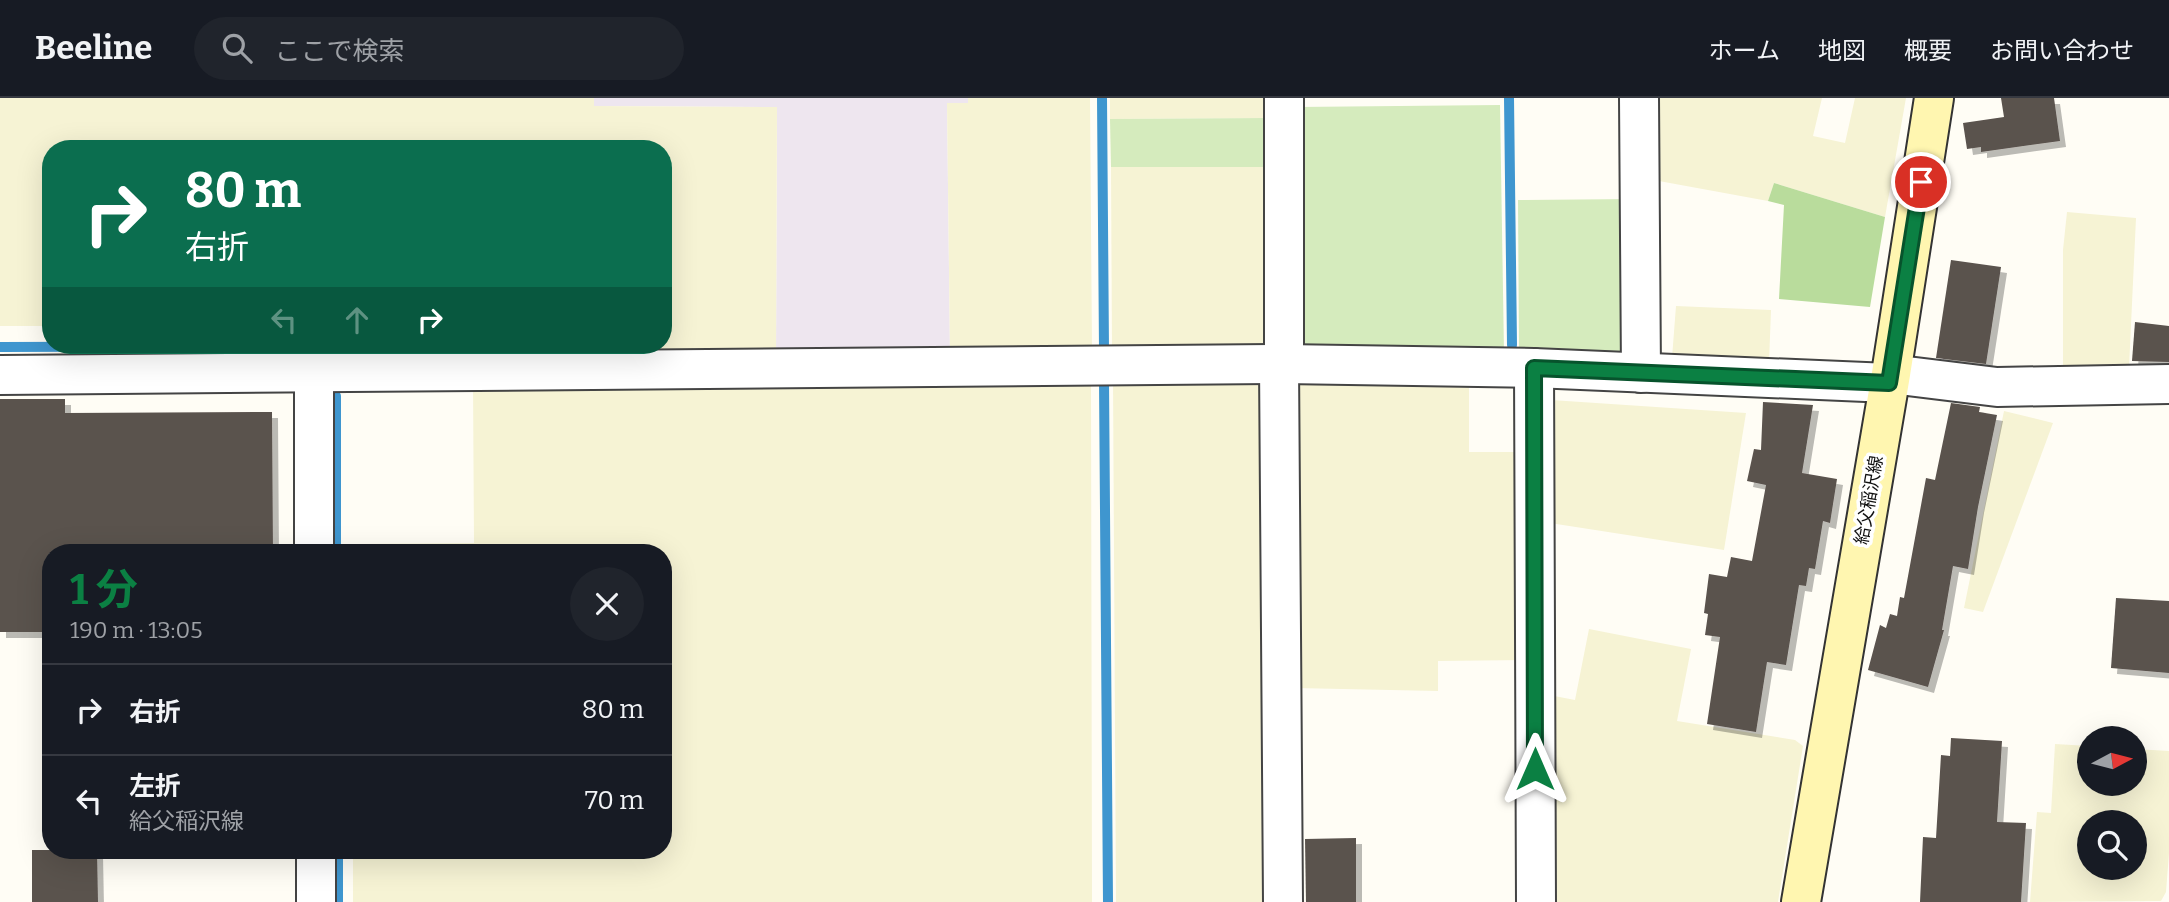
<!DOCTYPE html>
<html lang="ja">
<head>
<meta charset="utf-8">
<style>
  body { margin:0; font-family:Bitter,"Noto Sans JP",serif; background:#20242c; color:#f1f3f6; height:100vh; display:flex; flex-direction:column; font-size:26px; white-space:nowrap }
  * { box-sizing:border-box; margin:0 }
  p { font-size:23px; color:#9ea1a6 }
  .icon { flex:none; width:38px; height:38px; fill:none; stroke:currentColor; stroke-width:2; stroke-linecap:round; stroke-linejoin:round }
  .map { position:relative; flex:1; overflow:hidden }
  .side { position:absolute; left:42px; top:446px; width:630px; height:315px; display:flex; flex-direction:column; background:#171b24; border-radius:28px; box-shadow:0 7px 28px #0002 }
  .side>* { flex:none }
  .hud { position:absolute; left:42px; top:42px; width:630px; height:214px; border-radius:28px; box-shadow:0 7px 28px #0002; background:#0b6e4f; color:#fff; overflow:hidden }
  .needle { width:46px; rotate:83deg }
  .buttons { position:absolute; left:2077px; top:628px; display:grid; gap:14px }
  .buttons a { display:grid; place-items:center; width:70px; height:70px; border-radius:50%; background:#171b24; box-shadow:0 7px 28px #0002; font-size:35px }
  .pin { position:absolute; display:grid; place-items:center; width:60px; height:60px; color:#fff; margin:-30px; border:4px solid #fff; border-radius:50%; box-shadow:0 2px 7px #0007 }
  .me { position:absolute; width:77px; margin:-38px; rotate:0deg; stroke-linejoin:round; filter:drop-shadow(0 0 5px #0008) }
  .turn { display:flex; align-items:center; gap:24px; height:147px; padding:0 28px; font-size:32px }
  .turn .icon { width:91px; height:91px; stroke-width:2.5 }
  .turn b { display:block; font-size:49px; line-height:60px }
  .lanes { display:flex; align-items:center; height:66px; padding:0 28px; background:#0003; justify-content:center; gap:35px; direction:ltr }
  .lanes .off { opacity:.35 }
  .round { display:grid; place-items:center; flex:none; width:74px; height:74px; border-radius:37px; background:#20242c }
  .headline { display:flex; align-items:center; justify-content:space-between; height:119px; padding:0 28px }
  h1 { font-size:42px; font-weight:700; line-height:52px; color:#0b8043 }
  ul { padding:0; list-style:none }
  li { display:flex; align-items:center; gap:21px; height:91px; padding:0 28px; border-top:2px solid #363941 }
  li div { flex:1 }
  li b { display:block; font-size:26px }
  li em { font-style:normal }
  header { display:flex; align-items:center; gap:42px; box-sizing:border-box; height:98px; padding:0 35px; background:#171b24; border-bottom:2px solid #363941 }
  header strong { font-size:33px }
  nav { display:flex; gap:38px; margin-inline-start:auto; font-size:24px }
  .search { width:490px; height:63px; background:#20242c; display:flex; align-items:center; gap:18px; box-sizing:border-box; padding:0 24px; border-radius:38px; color:#9ea1a6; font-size:26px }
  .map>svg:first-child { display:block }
  .industrial { fill:#eee6ef }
  .farmland { fill:#f6f3d4; fill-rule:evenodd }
  .green { fill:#d5ebbd }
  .forest { fill:#b9dc9c }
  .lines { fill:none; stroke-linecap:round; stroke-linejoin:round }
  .stream { stroke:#3f96cf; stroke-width:10 }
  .building { fill:#5a524d; filter:url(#shadow) }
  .minor-casing { stroke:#444; stroke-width:42 }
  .secondary-casing { stroke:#333; stroke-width:42 }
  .minor { stroke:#fff; stroke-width:38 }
  .secondary { stroke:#fff6b0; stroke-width:38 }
  .route-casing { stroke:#07532c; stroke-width:18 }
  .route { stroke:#0b8043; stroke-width:12 }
  .labels { text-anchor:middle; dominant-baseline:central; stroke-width:7; stroke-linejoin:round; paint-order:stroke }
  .street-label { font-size:18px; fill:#111; stroke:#fff }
</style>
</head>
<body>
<header>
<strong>Beeline</strong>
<div class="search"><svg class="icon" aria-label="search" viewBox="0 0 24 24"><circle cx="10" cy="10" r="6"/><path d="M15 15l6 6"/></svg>ここで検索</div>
<nav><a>ホーム</a><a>地図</a><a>概要</a><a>お問い合わせ</a></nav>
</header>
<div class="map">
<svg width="2169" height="804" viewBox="0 0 2169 804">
  <defs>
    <filter id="shadow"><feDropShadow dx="6" dy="6" stdDeviation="0" flood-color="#0004"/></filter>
  </defs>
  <rect width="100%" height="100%" fill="#fffdf5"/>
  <polygon class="industrial" points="594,0 968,0 968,5 947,5 950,256 776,258 777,9 594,8"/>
  <g class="farmland">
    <polygon points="0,0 594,0 594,8 777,9 776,258 362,258 362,247 663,247 663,51 51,51 51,228 0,228"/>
    <polygon points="968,0 1090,0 1092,254 950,256 947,5 968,5"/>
    <polygon points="1110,0 1265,0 1265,20 1110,21"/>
    <polygon points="1647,0 1822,0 1813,38 1845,45 1855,0 1906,0 1885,119 1774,85 1768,103 1648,81"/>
    <polygon points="1111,69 1266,69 1268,253 1112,254"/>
    <polygon points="2067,114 2136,120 2129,270 2063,270 2063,152"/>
    <polygon points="1676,208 1771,212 1769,265 1672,260"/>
    <polygon points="1091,279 1092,804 353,804 353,753 663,752 663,455 353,455 353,446 474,445 473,283"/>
    <polygon points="1291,279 1469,280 1469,354 1524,354 1524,562 1438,563 1438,593 1295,590"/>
    <polygon points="1113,280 1265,281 1269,804 1116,804"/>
    <polygon points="1551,302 1746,315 1724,452 1550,425"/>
    <polygon points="2004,313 2053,325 1983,514 1964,510"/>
    <polygon points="1589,531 1691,551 1677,623 1795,642 1803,648 1778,804 1542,804 1544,596 1575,602"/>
    <path d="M2055,646l34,2 1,38h45v-35l34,2v102l-3,39 -5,9 -131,1 7,-90 14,1zM2090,724h45v46h-45z"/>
  </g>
  <g class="green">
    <polygon points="1500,7 1504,255 1297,255 1297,9"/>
    <polygon points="1265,20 1266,69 1111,69 1110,21"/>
    <polygon points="1632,101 1628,258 1519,253 1518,102"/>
  </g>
  <polygon class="forest" points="1774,85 1885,119 1870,209 1779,201 1784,107 1768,103"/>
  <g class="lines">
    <g class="stream">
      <polyline points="1102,0 1104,252"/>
      <polyline points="1509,0 1512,247"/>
      <polyline points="0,249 334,248"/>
      <polyline points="1104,282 1108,804"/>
      <polyline points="336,298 336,455"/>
      <polyline points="338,752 338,804"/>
    </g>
  </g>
  <g class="building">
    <polygon points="2001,0 2054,0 2060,43 1981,54 1981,49 1967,51 1963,25 2004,19"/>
    <polygon points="1951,162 2001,169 1986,266 1936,260"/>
    <polygon points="2135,224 2169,228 2169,264 2132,263"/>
    <polygon points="0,301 65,301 65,315 272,314 273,455 49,455 49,534 0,534"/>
    <polygon points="1763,304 1813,307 1802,375 1837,381 1830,425 1823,423 1815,471 1809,470 1806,488 1799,487 1786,567 1767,564 1756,634 1707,626 1720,539 1705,537 1708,516 1704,515 1709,476 1727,479 1731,459 1752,463 1766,387 1747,383 1754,351 1761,352"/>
    <polygon points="1951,305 1980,309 1979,314 1997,317 1978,409 1968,471 1953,468 1942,532 1944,532 1928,589 1868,572 1880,527 1886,530 1890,516 1897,518 1900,499 1904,500 1926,380 1935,382"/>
    <polygon points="2116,500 2169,503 2169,575 2111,570"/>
    <polygon points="1951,640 2002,643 1997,724 2026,725 2021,804 1920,804 1923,739 1936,740 1941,657 1950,658"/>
    <polygon points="1356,740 1356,804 1306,804 1305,741"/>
    <polygon points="32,752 97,752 98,804 32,804"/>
  </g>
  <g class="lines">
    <g class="minor-casing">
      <g id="minor">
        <polyline points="1639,0 1641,275"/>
        <polyline points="1279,266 1283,804"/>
        <polyline points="1284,266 1284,0"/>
        <polyline points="1534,270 1536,804"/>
        <polyline points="314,276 314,455"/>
        <polyline points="1891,276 1997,289 2169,286"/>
        <polyline points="0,277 1284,266 1534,270 1889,285"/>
        <polyline points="316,752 316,804"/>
      </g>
    </g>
    <g class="secondary-casing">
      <polyline id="secondary" points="1801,804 1891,276 1934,0"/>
    </g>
    <use href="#minor" class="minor"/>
    <use href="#secondary" class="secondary"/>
  </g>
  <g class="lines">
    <g class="route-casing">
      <polyline id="route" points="1535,671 1534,270 1889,285 1921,84"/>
    </g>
    <use href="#route" class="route"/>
  </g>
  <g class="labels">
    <g class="street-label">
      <text transform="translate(1869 402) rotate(-80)">給父稲沢線</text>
    </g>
  </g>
</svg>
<div class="buttons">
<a><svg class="needle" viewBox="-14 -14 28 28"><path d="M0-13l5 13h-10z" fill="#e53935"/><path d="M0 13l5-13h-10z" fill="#9ea1a6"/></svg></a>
<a><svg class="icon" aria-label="search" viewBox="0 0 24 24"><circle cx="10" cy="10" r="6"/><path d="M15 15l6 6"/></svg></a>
</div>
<div class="pin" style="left:1921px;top:84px;background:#d93025"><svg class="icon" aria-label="arrive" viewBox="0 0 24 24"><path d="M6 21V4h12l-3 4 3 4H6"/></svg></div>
<svg class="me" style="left:1535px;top:671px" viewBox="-20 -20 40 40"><path d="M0-17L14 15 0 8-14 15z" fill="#0b8043" stroke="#fff" stroke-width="4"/></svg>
<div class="hud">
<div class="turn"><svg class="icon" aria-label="right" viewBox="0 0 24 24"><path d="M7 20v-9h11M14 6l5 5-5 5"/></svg><div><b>80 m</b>右折</div></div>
<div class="lanes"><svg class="icon off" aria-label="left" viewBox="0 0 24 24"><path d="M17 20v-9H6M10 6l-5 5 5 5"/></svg><svg class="icon off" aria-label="ahead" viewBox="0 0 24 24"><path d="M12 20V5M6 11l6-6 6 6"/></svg><svg class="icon" aria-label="right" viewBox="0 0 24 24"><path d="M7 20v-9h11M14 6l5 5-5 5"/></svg></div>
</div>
<section class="side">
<div class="headline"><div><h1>1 分</h1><p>190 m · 13:05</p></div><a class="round"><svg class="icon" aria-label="close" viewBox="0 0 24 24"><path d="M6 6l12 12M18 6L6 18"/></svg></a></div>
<ul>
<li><svg class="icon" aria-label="right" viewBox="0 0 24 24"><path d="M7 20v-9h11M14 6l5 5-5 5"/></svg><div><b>右折</b></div><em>80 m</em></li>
<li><svg class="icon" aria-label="left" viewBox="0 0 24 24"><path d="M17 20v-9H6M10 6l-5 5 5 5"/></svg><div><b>左折</b><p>給父稲沢線</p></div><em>70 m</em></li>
</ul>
</section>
</div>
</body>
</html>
